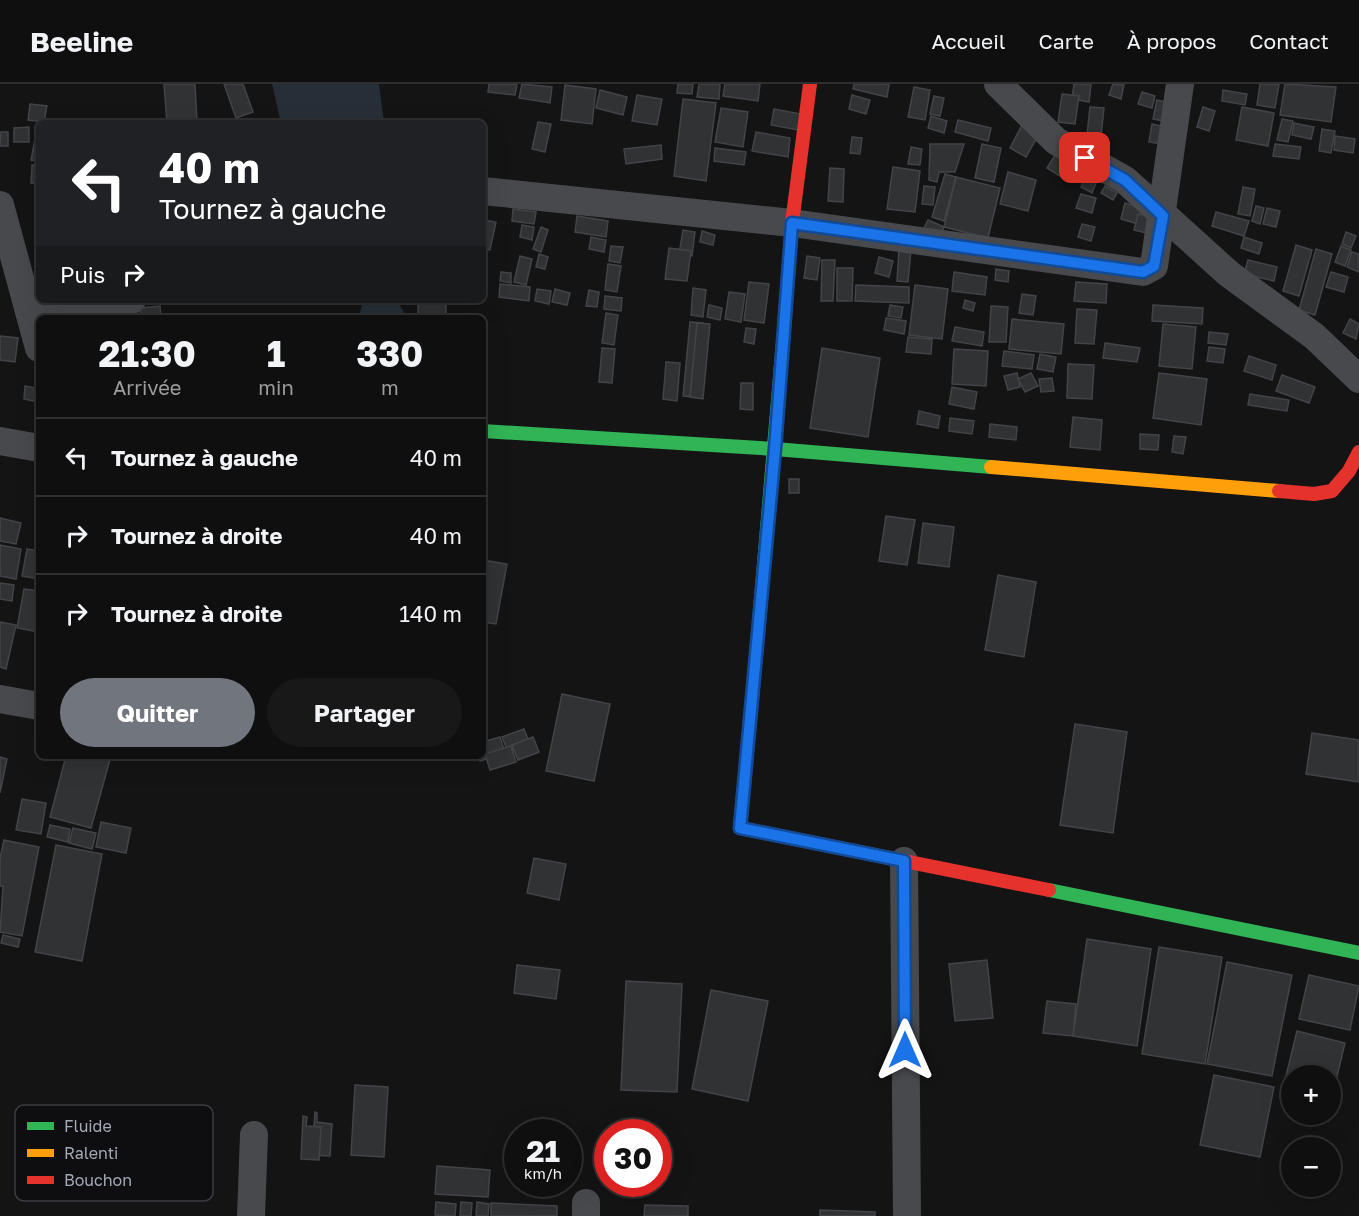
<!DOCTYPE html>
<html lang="fr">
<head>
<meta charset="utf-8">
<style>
  body { margin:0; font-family:"Golos Text",sans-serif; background:#181818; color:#f1f3f6; height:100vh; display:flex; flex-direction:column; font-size:22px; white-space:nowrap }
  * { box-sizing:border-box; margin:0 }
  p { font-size:20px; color:#9b9c9e }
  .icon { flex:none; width:33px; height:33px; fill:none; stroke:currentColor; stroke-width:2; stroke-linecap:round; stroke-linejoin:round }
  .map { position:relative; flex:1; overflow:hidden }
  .side { position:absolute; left:36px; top:231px; width:450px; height:444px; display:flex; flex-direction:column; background:#0f0f0f; border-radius:9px; box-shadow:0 6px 24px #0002,0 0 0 2px #2f2f2f }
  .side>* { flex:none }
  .hud { position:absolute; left:36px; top:36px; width:450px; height:183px; border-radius:9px; box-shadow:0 6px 24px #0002,0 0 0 2px #2f2f2f; background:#202124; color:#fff; overflow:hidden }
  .tools { position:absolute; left:1281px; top:981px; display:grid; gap:12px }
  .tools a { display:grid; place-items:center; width:60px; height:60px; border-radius:50%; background:#0f0f0f; box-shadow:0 6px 24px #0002,0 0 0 2px #2f2f2f; font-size:30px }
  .speed { position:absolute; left:504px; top:1035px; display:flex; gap:12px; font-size:30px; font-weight:700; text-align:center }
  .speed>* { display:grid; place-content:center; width:78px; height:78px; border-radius:50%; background:#0f0f0f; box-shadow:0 6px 24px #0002,0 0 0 2px #2f2f2f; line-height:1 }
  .speed small { font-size:15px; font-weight:400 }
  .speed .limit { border:9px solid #d22; background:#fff; color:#111 }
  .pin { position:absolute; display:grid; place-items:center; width:51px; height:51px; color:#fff; margin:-26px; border-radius:12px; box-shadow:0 3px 9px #0006 }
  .me { position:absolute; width:66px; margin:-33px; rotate:0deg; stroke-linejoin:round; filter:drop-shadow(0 0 4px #0008) }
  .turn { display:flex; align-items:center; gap:21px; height:126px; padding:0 24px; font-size:27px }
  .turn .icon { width:78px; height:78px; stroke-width:2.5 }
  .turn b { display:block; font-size:42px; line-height:51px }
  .then { display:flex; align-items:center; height:57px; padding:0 24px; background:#0003; gap:12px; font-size:22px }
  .eta { display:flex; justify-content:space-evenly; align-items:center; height:102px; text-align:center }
  .eta b { font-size:36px; font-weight:700; line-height:42px }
  .primary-button { display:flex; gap:12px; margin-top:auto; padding:12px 24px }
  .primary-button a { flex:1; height:69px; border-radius:36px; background:#71757e; color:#fff; font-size:24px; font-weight:700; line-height:69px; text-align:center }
  .primary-button a+a { background:#181818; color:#f1f3f6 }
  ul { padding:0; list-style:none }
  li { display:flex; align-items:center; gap:18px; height:78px; padding:0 24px; border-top:2px solid #2f2f2f }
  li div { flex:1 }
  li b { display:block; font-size:22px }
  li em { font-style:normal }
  header { display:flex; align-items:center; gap:36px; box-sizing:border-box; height:84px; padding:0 30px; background:#0f0f0f; border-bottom:2px solid #2f2f2f }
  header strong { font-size:28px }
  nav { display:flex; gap:33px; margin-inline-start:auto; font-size:21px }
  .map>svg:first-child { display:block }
  .water { fill:#262f37 }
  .building { fill:#313234; stroke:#424448; stroke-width:1.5 }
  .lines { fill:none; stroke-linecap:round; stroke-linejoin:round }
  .street { stroke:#47494d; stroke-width:28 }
  .fast { stroke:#30b455; stroke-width:14 }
  .slow { stroke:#ff9f0a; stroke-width:14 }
  .jam { stroke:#e5322d; stroke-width:14 }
  .route-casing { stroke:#114b97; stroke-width:15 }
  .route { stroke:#1a73e8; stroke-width:10 }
  .key { fill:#0e0e10; stroke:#3b3c42; stroke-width:1.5 }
  .key-label { font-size:16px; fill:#a3a9b7 }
</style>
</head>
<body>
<header>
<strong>Beeline</strong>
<nav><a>Accueil</a><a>Carte</a><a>À propos</a><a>Contact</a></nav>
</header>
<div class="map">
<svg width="1359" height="1132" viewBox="0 0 1359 1132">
  <rect width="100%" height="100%" fill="#141414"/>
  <g class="water">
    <polygon points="272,0 379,0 384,39 281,39"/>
    <polygon points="364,216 397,216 407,234 358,234"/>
  </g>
  <g class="building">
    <polygon points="164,0 195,0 197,39 167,39"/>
    <polygon points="224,0 243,0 253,28 236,34"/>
    <polygon points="489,0 517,0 515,11 488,8"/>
    <polygon points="522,0 552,3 550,19 519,14"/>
    <polygon points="678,0 693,0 692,10 677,9"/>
    <polygon points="699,0 720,0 719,15 697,13"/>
    <polygon points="725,0 760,0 758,17 723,12"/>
    <polygon points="854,0 889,0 887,13 853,5"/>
    <polygon points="1074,0 1091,0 1089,18 1072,15"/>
    <polygon points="1113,0 1124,1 1121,15 1109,11"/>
    <polygon points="1260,0 1279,0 1275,24 1257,21"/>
    <polygon points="1285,0 1336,3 1331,38 1280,31"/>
    <polygon points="565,1 596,5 592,40 561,36"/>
    <polygon points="914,3 930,6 925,36 908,33"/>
    <polygon points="600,6 627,13 623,31 596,24"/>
    <polygon points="1223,6 1247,10 1245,21 1222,17"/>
    <polygon points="1142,8 1155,12 1152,24 1138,20"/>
    <polygon points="1062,10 1079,12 1075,40 1058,38"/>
    <polygon points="637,11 662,15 657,41 632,37"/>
    <polygon points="852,11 870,16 866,30 849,25"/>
    <polygon points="934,12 944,14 940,32 930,30"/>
    <polygon points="683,15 716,19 706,97 674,92"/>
    <polygon points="1157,16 1167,18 1164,37 1153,35"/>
    <polygon points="30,20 47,22 44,38 28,36"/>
    <polygon points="1090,23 1104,24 1100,62 1086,60"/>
    <polygon points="1203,23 1215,27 1209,47 1197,43"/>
    <polygon points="1242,23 1274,29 1268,62 1236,56"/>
    <polygon points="721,24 748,28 743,63 715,58"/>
    <polygon points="774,25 801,30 798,46 771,41"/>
    <polygon points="931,32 947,37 944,49 928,44"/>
    <polygon points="1282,35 1293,37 1288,58 1277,56"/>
    <polygon points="958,36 991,44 988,57 955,48"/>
    <polygon points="538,38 551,40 545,68 532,65"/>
    <polygon points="1294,39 1314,43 1311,55 1292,51"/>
    <polygon points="1152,40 1165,43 1161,60 1149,58"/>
    <polygon points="1022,41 1039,50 1026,73 1010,64"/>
    <polygon points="29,43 29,58 14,58 14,44"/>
    <polygon points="1322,45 1335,47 1331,69 1319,67"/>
    <polygon points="1,48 8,48 8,62 0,62"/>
    <polygon points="756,48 790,54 788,73 752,67"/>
    <polygon points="1335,52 1355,55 1353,69 1334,66"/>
    <polygon points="852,53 862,54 860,70 850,69"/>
    <polygon points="35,55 39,56 39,77 31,76"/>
    <polygon points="930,60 964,60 955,88 939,88 937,98 929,96"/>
    <polygon points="982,60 1001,64 994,98 975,94"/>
    <polygon points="1275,60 1301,63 1299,75 1273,72"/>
    <polygon points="661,61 662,75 626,80 624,65"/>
    <polygon points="911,63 922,65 920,81 908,80"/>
    <polygon points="715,64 746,68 744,81 714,77"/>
    <polygon points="1055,71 1070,81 1063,94 1047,84"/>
    <polygon points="32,81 39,82 39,99 31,99"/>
    <polygon points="893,83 920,87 915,128 887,125"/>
    <polygon points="830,84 844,85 843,118 828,117"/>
    <polygon points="1008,88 1036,96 1028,127 1000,120"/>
    <polygon points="945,90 956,93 944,137 932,133"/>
    <polygon points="956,93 1000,104 988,154 944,143"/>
    <polygon points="1085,94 1096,99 1092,109 1081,103"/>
    <polygon points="924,102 935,103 933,121 922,120"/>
    <polygon points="1105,102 1117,109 1113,116 1101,109"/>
    <polygon points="1243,103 1255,105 1250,132 1238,130"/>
    <polygon points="1081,110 1096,114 1092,129 1076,124"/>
    <polygon points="1125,119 1142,124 1138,140 1121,135"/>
    <polygon points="1256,122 1264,124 1260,140 1252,137"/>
    <polygon points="1267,124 1280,127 1276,143 1263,140"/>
    <polygon points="513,125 536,128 534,140 512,137"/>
    <polygon points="1216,128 1249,137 1244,152 1212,142"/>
    <polygon points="1138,130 1155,134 1151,150 1134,146"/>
    <polygon points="577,132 608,137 606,153 575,148"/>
    <polygon points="483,136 496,138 490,166 483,165"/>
    <polygon points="928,136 944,143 940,153 923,146"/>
    <polygon points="1082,140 1095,143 1091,157 1078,153"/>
    <polygon points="522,141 534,143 532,156 520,153"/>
    <polygon points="541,143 548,146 541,168 533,165"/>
    <polygon points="683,146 695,148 692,172 679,170"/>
    <polygon points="702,147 715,151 713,161 700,158"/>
    <polygon points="1346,148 1356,152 1351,164 1342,160"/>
    <polygon points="591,153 606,156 604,168 589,165"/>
    <polygon points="1244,153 1262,159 1259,170 1241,164"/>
    <polygon points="1296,161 1312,166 1299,212 1283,207"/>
    <polygon points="611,162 623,163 620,179 609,177"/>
    <polygon points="1341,162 1351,166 1345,182 1335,178"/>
    <polygon points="669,164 691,167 687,197 665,195"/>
    <polygon points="899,165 911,166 908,198 897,197"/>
    <polygon points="1316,165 1332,170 1315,231 1299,226"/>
    <polygon points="1352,168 1359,170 1359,188 1347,183"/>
    <polygon points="539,170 548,173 545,185 536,183"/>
    <polygon points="520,172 532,175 526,201 514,198"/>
    <polygon points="807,172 820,174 817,196 804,194"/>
    <polygon points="879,173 893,177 889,193 875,189"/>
    <polygon points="822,176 835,176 833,217 821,217"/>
    <polygon points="1248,176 1277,183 1274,197 1244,190"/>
    <polygon points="608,180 621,182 617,208 605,206"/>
    <polygon points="837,184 853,184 852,217 837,217"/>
    <polygon points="996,185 1009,187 1008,198 995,196"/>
    <polygon points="501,188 511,189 511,199 500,197"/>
    <polygon points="954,188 987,193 985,211 952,207"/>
    <polygon points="1331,188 1348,193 1344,208 1326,203"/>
    <polygon points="749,198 769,200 764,239 744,236"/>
    <polygon points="1076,198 1107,200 1106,219 1074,217"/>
    <polygon points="500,200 530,203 529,217 499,213"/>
    <polygon points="856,201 909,203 909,219 855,217"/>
    <polygon points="915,201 948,205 942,255 909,251"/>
    <polygon points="693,204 706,206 703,233 691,231"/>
    <polygon points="537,205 551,207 549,220 535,217"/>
    <polygon points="555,205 570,209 567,221 552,218"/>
    <polygon points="589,206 599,208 597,223 586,222"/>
    <polygon points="729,208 745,210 741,238 725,235"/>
    <polygon points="1022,210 1036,212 1033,231 1019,229"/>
    <polygon points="605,212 622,214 621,227 604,225"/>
    <polygon points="418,216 446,216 446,233 418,232"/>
    <polygon points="965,216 975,219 973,227 963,224"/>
    <polygon points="709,221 722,224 720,236 707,233"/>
    <polygon points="890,221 903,223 901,234 888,232"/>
    <polygon points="1153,221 1203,224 1202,240 1152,237"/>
    <polygon points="160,222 161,234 141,234 140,224"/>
    <polygon points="991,222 1008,223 1006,258 989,258"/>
    <polygon points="1077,225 1097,226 1094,260 1075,259"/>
    <polygon points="606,229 618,231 614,261 602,259"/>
    <polygon points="886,234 906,237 904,250 884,246"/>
    <polygon points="1012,235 1064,240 1061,270 1009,265"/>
    <polygon points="1350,235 1359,240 1356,255 1343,249"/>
    <polygon points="690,238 703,239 696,313 683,312"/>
    <polygon points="697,239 710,240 703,315 690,313"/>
    <polygon points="1163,240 1196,243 1192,285 1159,282"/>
    <polygon points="955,243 984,248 982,262 952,257"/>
    <polygon points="746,244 756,245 754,260 744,258"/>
    <polygon points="1209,248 1228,250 1226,261 1208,259"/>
    <polygon points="0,252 18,254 15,278 0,276"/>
    <polygon points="908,253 932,255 931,270 906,268"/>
    <polygon points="1105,259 1140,264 1137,278 1103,274"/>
    <polygon points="1209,263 1225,265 1223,279 1207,277"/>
    <polygon points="602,264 615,265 612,299 599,298"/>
    <polygon points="822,264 880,274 868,353 810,344"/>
    <polygon points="954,265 988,267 986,302 952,300"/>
    <polygon points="1004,267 1034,271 1032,285 1002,282"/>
    <polygon points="1040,270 1056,273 1053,288 1037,285"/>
    <polygon points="1249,272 1276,281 1272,296 1244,287"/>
    <polygon points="666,278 680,279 677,317 663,315"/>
    <polygon points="1068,280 1094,281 1092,315 1067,314"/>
    <polygon points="1017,289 1020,303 1008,306 1004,292"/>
    <polygon points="1031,289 1038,302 1025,308 1018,295"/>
    <polygon points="1159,289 1207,295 1201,341 1153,334"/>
    <polygon points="1282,291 1315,303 1309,319 1276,307"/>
    <polygon points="1052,294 1054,307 1041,308 1039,295"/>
    <polygon points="741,299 753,299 753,326 740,325"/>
    <polygon points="25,302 36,304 34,317 24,315"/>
    <polygon points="952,303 977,308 974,325 949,320"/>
    <polygon points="1250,310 1289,316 1287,327 1248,321"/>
    <polygon points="919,327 940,332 938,344 917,340"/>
    <polygon points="1073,333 1102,336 1100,366 1070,363"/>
    <polygon points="950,334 974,337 972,350 949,347"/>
    <polygon points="990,340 1017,343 1016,356 989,353"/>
    <polygon points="1140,350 1159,351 1158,366 1140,365"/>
    <polygon points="1174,352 1186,353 1183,370 1172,368"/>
    <rect x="789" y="395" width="10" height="14"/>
    <polygon points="886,432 915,436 907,481 879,477"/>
    <polygon points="0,434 21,439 16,460 0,457"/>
    <polygon points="923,439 954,443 949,483 918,479"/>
    <polygon points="0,461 21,465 16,495 0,492"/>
    <polygon points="27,465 39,467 39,495 22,492"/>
    <polygon points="483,476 507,480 496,540 483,538"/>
    <polygon points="998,491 1036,498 1024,573 985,566"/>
    <polygon points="0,499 14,501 12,517 0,515"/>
    <polygon points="24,505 39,507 39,548 17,544"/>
    <polygon points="0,538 16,541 6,585 0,583"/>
    <polygon points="562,610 610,620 594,697 546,687"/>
    <polygon points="1075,640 1127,648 1113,749 1060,741"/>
    <polygon points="524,645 530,660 508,668 502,653"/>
    <polygon points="1312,649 1359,656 1359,698 1306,690"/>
    <polygon points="500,653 505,669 480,677 478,672 483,672 483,658"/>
    <polygon points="533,653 539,668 518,676 512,661"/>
    <polygon points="511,662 516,678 490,686 485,670"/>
    <polygon points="66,672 111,672 91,744 50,733"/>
    <polygon points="0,673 7,675 0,709"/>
    <polygon points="22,715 46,719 41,750 16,746"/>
    <polygon points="101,738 131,744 126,769 96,763"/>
    <polygon points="50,741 70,745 68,758 47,753"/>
    <polygon points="73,744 96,749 92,765 69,759"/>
    <polygon points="4,756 39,763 22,852 0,848 3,802 0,802 0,775"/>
    <polygon points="56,761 102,770 82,877 35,868"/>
    <polygon points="534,774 566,780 559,816 527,809"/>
    <polygon points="3,851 20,855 18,863 1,859"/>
    <polygon points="1087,855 1151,865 1137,962 1073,952"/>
    <polygon points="1159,863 1222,873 1205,980 1142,970"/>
    <polygon points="987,876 993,934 955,937 949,880"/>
    <polygon points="1227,878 1292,891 1272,992 1207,980"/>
    <polygon points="517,881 560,886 556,915 514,909"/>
    <polygon points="1309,891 1359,902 1350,946 1299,935"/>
    <polygon points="626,897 682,900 677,1008 621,1006"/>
    <polygon points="711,906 768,917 748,1017 692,1005"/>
    <polygon points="1047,917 1076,920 1073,952 1043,949"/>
    <polygon points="1297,947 1345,959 1333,1009 1330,992 1292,992 1292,998 1285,996"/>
    <polygon points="1214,991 1274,1003 1260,1073 1200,1061"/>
    <polygon points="355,1001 388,1003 384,1073 351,1071"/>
    <polygon points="315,1028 317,1029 317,1038 332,1040 330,1072 312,1071"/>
    <polygon points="303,1032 307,1033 306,1042 321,1043 319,1076 301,1075"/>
    <polygon points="437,1082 490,1086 488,1113 435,1110"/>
    <polygon points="436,1118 456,1120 455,1132 435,1131"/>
    <polygon points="461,1118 472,1119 471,1132 460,1132"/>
    <polygon points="477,1118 489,1120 488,1132 476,1132"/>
    <polygon points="491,1119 557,1122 557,1132 491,1132"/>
    <polygon points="645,1121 688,1122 688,1132 644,1132"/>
    <polygon points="820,1126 875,1128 875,1132 820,1132"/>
  </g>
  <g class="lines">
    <g class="street">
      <polyline points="998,0 1056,57 1125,96 1229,190 1314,252 1359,295"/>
      <polyline points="483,107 792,139 1143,188 1154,182 1180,0"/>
      <polyline points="0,121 39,264"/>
      <polyline points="29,227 132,216"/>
      <polyline points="0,357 39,364"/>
      <polyline points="0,615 39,622"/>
      <polyline points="904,777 907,1132"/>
      <polyline points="251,1132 254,1051"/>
      <polyline points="586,1132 586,1119"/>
    </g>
    <g class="fast">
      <polyline points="483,347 775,365 991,383"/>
      <polyline points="758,550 784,246"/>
      <polyline points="1049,806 1359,869"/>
    </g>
    <polyline class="slow" points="991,383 1279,407"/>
    <g class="jam">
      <polyline points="784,246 792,139 810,0"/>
      <polyline points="1279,407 1314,410 1332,407 1349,387 1359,368"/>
      <polyline points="758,550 740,744 1049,806"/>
    </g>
  </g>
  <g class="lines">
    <g class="route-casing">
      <polyline id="route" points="905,966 904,777 740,744 775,365 792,139 1143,188 1154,182 1163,132 1125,96 1085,74"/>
    </g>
    <use href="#route" class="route"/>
  </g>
  <rect x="15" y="1021" width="198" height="96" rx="9" class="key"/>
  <rect x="27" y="1038" width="27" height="8" fill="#30b455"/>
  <rect x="27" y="1065" width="27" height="8" fill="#ff9f0a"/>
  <rect x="27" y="1092" width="27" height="8" fill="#e5322d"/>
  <g class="key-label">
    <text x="64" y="1048">Fluide</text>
    <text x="64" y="1075">Ralenti</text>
    <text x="64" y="1102">Bouchon</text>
  </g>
</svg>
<div class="tools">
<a>+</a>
<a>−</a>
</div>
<div class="speed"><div>21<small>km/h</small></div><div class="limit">30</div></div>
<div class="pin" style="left:1085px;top:74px;background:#d93025"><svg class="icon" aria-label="arrive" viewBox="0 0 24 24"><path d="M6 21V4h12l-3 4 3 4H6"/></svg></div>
<svg class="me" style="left:905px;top:966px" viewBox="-20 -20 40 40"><path d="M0-17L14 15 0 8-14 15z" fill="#1a73e8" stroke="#fff" stroke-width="4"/></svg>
<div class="hud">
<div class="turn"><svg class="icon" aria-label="left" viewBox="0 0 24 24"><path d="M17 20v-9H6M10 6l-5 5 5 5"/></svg><div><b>40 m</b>Tournez à gauche</div></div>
<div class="then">Puis<svg class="icon" aria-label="right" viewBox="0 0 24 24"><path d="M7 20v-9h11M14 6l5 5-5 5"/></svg></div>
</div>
<section class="side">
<div class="eta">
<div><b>21:30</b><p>Arrivée</p></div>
<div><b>1</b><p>min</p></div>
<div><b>330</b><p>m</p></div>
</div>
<ul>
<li><svg class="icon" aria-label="left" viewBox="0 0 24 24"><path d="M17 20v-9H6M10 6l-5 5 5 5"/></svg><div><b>Tournez à gauche</b></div><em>40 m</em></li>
<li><svg class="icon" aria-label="right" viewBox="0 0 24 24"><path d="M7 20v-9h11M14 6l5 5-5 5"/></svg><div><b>Tournez à droite</b></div><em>40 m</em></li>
<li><svg class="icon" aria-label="right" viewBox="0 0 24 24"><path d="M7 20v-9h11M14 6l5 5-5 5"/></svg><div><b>Tournez à droite</b></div><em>140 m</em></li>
</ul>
<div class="primary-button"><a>Quitter</a><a>Partager</a></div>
</section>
</div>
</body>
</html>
